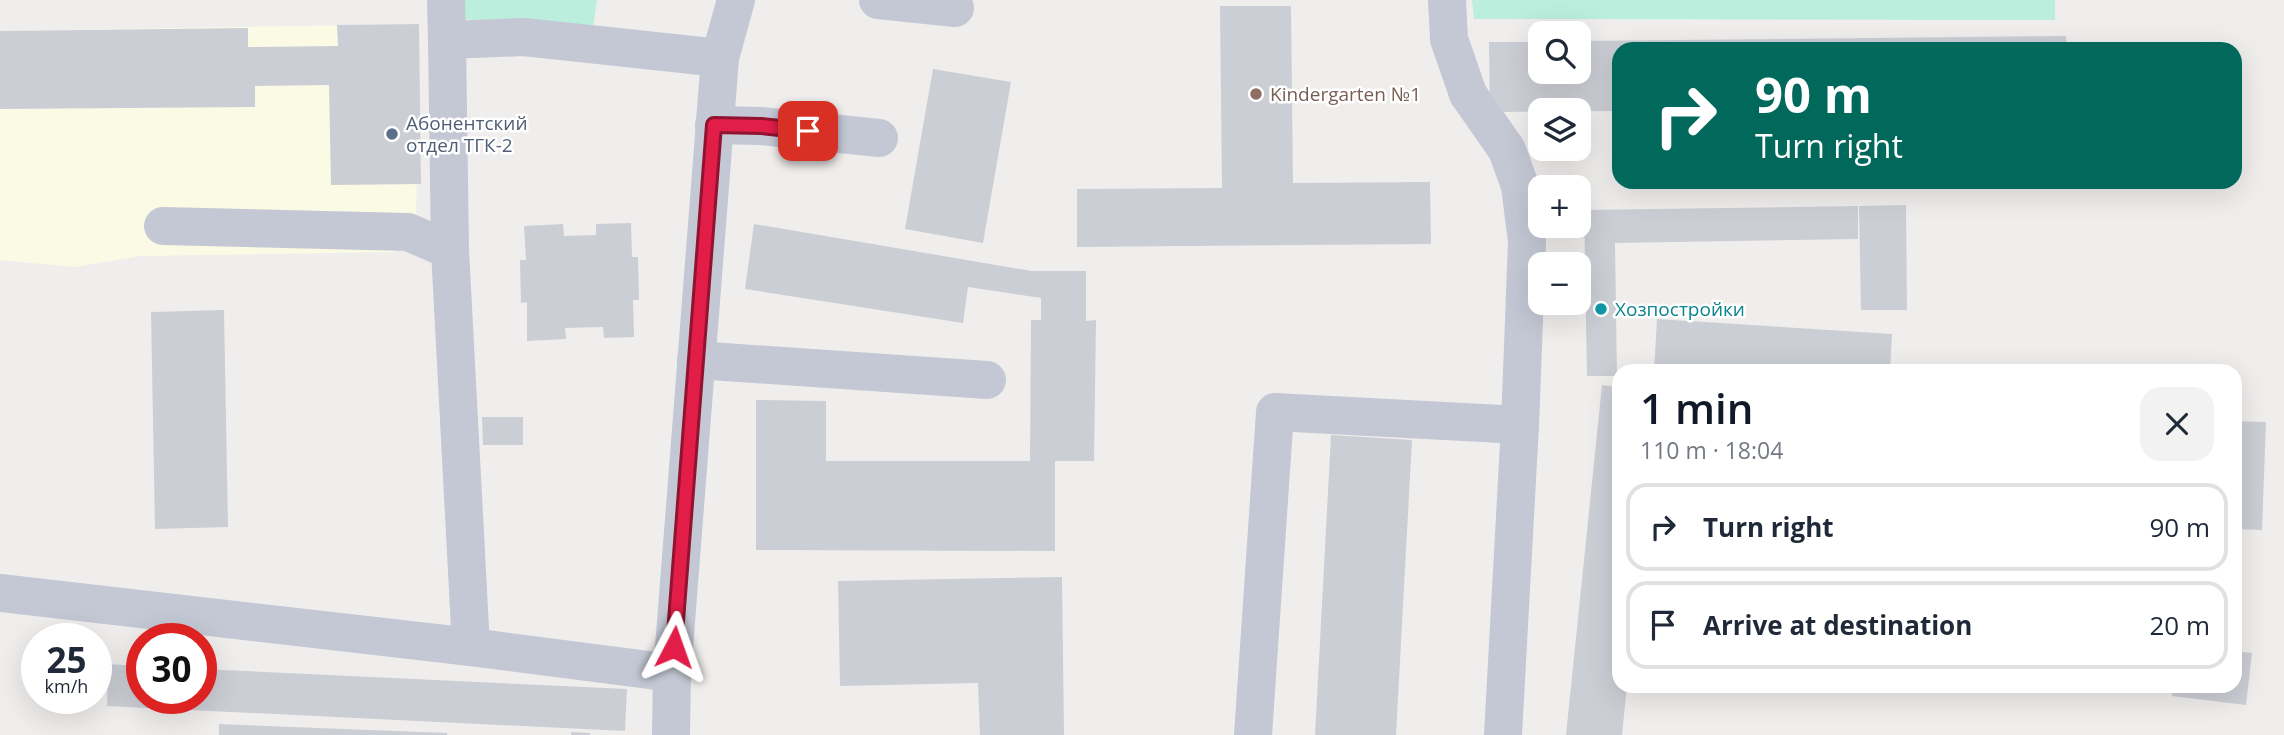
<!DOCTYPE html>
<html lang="en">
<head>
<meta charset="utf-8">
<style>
  body { margin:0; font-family:"Open Sans",sans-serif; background:#f2f2f3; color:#1f2937; height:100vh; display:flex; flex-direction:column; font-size:26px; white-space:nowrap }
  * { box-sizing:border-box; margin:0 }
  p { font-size:23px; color:#747a83 }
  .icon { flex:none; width:38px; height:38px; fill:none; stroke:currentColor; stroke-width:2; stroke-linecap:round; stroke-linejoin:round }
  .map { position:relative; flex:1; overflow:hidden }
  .panel { position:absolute; left:1612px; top:364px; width:630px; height:329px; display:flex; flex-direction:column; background:#fff; border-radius:21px; box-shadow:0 7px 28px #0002 }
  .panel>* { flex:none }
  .guide { position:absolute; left:1612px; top:42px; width:630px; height:147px; border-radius:21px; box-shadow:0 7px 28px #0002; background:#00695c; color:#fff; overflow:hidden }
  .fabs { position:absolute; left:1528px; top:21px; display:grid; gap:14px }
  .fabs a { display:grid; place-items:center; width:63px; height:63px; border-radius:14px; background:#fff; box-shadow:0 7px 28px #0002; font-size:35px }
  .speed { position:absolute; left:21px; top:623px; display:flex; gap:14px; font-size:35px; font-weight:700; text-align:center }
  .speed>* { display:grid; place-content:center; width:91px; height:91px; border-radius:50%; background:#fff; box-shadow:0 7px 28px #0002; line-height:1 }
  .speed small { font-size:18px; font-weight:400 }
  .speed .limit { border:10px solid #d22; background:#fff; color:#111 }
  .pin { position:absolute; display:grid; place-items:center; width:60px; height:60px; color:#fff; margin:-30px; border-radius:14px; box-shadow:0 4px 10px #0006 }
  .me { position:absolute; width:77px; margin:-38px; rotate:4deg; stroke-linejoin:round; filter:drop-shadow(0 0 5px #0008) }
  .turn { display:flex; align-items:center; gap:24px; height:147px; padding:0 28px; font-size:32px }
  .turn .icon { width:91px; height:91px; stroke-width:2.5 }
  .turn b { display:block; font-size:49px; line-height:60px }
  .round { display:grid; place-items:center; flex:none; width:74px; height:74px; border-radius:21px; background:#f2f2f3 }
  .overview { display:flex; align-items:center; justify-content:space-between; height:119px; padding:0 28px }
  h1 { font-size:42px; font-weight:600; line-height:52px; color:#111827 }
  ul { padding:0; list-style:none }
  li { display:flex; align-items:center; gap:21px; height:88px; margin:0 14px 10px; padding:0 14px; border:4px solid #e0e1e3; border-radius:21px }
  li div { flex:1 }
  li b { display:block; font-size:26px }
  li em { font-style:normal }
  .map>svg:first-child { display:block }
  .commercial { fill:#fbfbe5 }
  .green { fill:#bbeedc }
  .building { fill:#ccced5 }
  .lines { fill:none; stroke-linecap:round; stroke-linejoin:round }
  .minor { stroke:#c3c8d4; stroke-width:38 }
  .route-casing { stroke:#92132f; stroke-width:18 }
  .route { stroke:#e11d48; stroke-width:12 }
  .education-dot { fill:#8d6e63; stroke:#fff; stroke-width:2.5 }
  .service-dot { fill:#5c6f8a; stroke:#fff; stroke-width:2.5 }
  .culture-dot { fill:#0f9aa8; stroke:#fff; stroke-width:2.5 }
  .labels { text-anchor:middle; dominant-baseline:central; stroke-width:5; stroke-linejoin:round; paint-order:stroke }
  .education-label { font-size:19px; fill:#785e54; stroke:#fff; text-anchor:start }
  .service-label { font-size:19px; fill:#4e5e75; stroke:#fff; text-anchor:start }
  .culture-label { font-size:19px; fill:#0d838f; stroke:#fff; text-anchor:start }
</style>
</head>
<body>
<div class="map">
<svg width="2284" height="735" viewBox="0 0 2284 735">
  <rect width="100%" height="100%" fill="#f0eeed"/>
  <polygon class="commercial" points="419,24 416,215 394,252 140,256 74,267 0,260 0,31"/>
  <g class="green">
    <polygon points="461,0 597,0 593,28 461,19"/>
    <polygon points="1472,0 2055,0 2055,20 1474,19"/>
  </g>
  <g class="building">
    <polygon points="1220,6 1291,6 1293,183 1430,182 1431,244 1077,247 1077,189 1222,188"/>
    <polygon points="419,24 421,184 331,185 329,85 255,86 255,107 0,109 0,31 248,28 248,47 338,46 337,25"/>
    <polygon points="2066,36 2067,49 1619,49 1619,111 1490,112 1489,42 1540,42 1540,72 1578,72 1578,41"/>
    <polygon points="933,69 1011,82 983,243 905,229"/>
    <polygon points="1906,205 1907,310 1861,310 1859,206"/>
    <polygon points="1858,206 1858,239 1615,243 1617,376 1587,376 1584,210"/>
    <polygon points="631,223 632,257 638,257 639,300 633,300 634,337 604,338 603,327 565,328 566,339 527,341 527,302 521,303 520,260 526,260 524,226 563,224 564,236 596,235 596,224"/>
    <polygon points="754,224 1032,271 1086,271 1086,321 1096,320 1094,461 1055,461 1055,551 756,550 756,400 826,401 826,461 1030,461 1031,320 1041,320 1041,298 968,287 963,323 745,289"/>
    <polygon points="224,310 228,527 155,529 151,312"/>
    <polygon points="1657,319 1892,334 1890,371 1654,371"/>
    <polygon points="1602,385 1619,387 1619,686 1627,686 1622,735 1566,735"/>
    <polygon points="482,417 523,417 523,445 483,445"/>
    <polygon points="2235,421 2266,422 2262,530 2235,529"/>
    <polygon points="1331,435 1412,440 1396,735 1315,735"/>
    <polygon points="1062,577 1064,735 980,735 978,683 840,686 838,581"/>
    <polygon points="2235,651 2252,653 2246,705 2172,696 2173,686 2235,686"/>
    <polygon points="108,664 142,666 142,698 201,698 201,669 627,689 625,731 107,706"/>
    <polygon points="219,724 447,733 447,735 219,735"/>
    <polygon points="571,732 590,733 590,735 571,735"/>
  </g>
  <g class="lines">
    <g class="minor">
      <polyline points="446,0 447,40"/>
      <polyline points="878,0 955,8"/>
      <polyline points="1447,0 1449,39 1468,94 1507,150 1520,186 1527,241 1520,425 1503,735"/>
      <polyline points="714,125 761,126 879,138"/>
      <polyline points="163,226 408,232 450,250 471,647"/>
      <polyline points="450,250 447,40 524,37 720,58"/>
      <polyline points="696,360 987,380"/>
      <polyline points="0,593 471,647 672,673"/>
      <polyline points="671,735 672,673 720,58 736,0"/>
      <polyline points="1253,735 1275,412 1520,425"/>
    </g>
  </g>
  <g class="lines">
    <g class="route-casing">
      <polyline id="route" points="674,647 714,125 761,126 808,131"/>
    </g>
    <use href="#route" class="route"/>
  </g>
  <circle class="education-dot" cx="1256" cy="94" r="7"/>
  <circle class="service-dot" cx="392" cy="134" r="7"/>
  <circle class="culture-dot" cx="1601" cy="309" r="7"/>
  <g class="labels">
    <g class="education-label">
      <text x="1270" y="94">Kindergarten №1</text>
    </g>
    <g class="service-label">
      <text x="406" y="123">Абонентский<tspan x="406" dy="22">отдел ТГК-2</tspan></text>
    </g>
    <g class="culture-label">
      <text x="1615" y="309">Хозпостройки</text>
    </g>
  </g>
</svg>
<div class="fabs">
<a><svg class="icon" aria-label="search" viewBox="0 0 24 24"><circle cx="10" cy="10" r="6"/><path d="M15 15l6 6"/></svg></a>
<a><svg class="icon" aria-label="layers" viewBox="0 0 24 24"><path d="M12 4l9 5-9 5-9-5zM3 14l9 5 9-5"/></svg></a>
<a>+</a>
<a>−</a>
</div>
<div class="speed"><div>25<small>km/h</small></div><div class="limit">30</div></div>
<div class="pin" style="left:808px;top:131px;background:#d93025"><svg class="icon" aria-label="arrive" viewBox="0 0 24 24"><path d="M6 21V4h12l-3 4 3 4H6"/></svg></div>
<svg class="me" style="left:674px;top:647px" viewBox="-20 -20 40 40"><path d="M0-17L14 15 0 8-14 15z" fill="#e11d48" stroke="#fff" stroke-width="4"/></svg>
<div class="guide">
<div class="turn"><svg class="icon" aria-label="right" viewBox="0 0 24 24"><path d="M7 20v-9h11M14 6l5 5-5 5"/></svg><div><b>90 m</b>Turn right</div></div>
</div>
<section class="panel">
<div class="overview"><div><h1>1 min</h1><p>110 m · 18:04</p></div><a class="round"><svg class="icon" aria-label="close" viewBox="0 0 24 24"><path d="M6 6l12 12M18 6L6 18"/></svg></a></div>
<ul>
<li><svg class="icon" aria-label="right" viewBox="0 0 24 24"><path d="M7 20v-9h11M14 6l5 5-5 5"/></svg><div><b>Turn right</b></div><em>90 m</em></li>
<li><svg class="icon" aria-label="arrive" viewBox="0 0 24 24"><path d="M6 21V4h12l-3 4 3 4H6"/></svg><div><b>Arrive at destination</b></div><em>20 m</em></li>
</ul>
</section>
</div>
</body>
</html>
